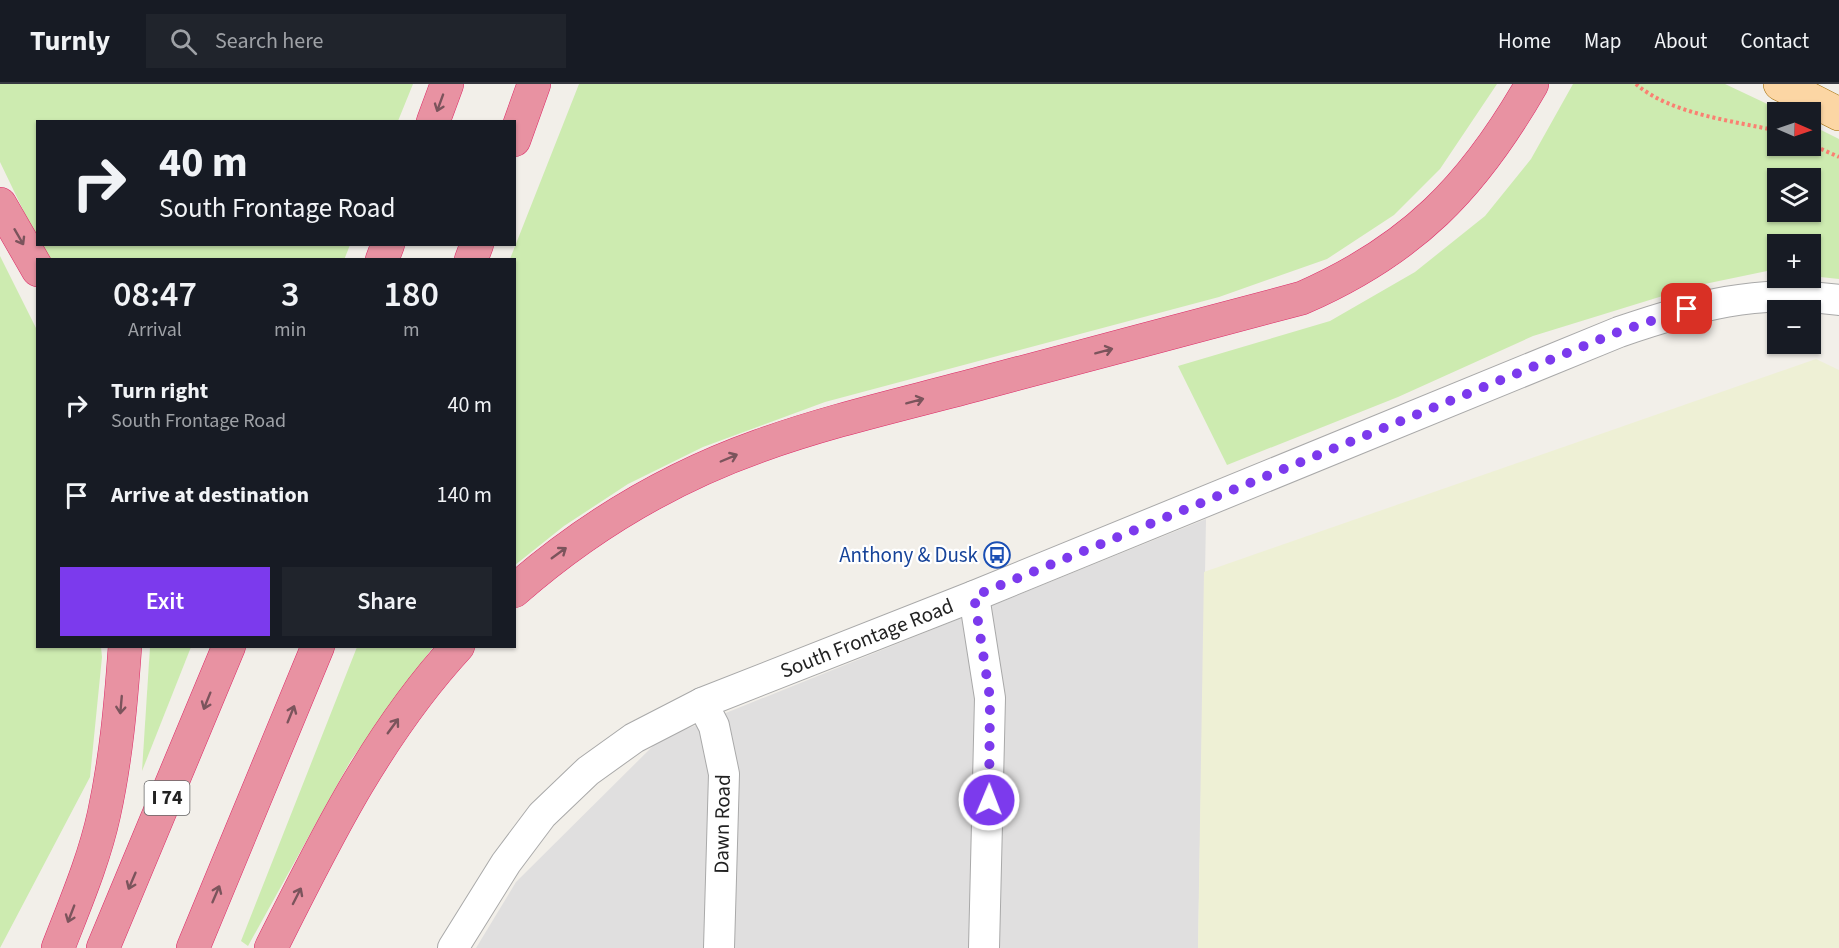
<!DOCTYPE html>
<html lang="en">
<head>
<meta charset="utf-8">
<style>
  body { margin:0; font-family:"Source Sans 3",sans-serif; background:#20242c; color:#f1f3f6; height:100vh; display:flex; flex-direction:column; font-size:22px; white-space:nowrap }
  * { box-sizing:border-box; margin:0 }
  p { font-size:20px; color:#9ea1a6 }
  .icon { flex:none; width:33px; height:33px; fill:none; stroke:currentColor; stroke-width:2; stroke-linecap:round; stroke-linejoin:round }
  .map { position:relative; flex:1; overflow:hidden }
  .details { position:absolute; left:36px; top:174px; width:480px; height:390px; display:flex; flex-direction:column; background:#171b24; border-radius:0px; box-shadow:0 2px 4px #0004 }
  .details>* { flex:none }
  .banner { position:absolute; left:36px; top:36px; width:480px; height:126px; border-radius:0px; box-shadow:0 2px 4px #0004; background:#171b24; color:#f1f3f6; overflow:hidden }
  .needle { width:39px; rotate:92deg }
  .tools { position:absolute; left:1767px; top:18px; display:grid; gap:12px }
  .tools a { display:grid; place-items:center; width:54px; height:54px; border-radius:0px; background:#171b24; box-shadow:0 2px 4px #0004; font-size:30px }
  .pin { position:absolute; display:grid; place-items:center; width:51px; height:51px; color:#fff; margin:-26px; border-radius:12px; box-shadow:0 3px 9px #0006 }
  .me { position:absolute; width:66px; margin:-33px; rotate:1deg; stroke-linejoin:round; filter:drop-shadow(0 0 4px #0008) }
  .turn { display:flex; align-items:center; gap:21px; height:126px; padding:0 24px; font-size:27px }
  .turn .icon { width:78px; height:78px; stroke-width:2.5 }
  .turn b { display:block; font-size:42px; line-height:51px }
  .eta { display:flex; justify-content:space-evenly; align-items:center; height:102px; text-align:center }
  .eta b { font-size:36px; font-weight:600; line-height:42px }
  .cta { display:flex; gap:12px; margin-top:auto; padding:12px 24px }
  .cta a { flex:1; height:69px; border-radius:0px; background:#7c3aed; color:#fff; font-size:24px; font-weight:600; line-height:69px; text-align:center }
  .cta a+a { background:#20242c; color:#f1f3f6 }
  ul { padding:0; list-style:none }
  li { display:flex; align-items:center; gap:18px; height:90px; padding:0 24px }
  li div { flex:1 }
  li b { display:block; font-size:22px }
  li em { font-style:normal }
  header { display:flex; align-items:center; gap:36px; box-sizing:border-box; height:84px; padding:0 30px; background:#171b24; border-bottom:2px solid #363941 }
  header strong { font-size:28px }
  nav { display:flex; gap:33px; margin-inline-start:auto; font-size:21px }
  .search { width:420px; height:54px; background:#20242c; display:flex; align-items:center; gap:15px; box-sizing:border-box; padding:0 21px; border-radius:0px; color:#9ea1a6; font-size:22px }
  .map>svg:first-child { display:block }
  .residential { fill:#e0dfdf }
  .farmland { fill:#eef0d5 }
  .grass { fill:#cdebb0; fill-rule:evenodd }
  .lines { fill:none; stroke-linecap:round; stroke-linejoin:round }
  .minor-casing { stroke:#a9a9a9; stroke-width:32 }
  .primary-casing { stroke:#a06b00; stroke-width:34 }
  .motorway-casing { stroke:#dc2a67; stroke-width:34 }
  .path { stroke:#fa8072; stroke-width:4; stroke-dasharray:3 3; stroke-linecap:butt }
  .minor { stroke:#fff; stroke-width:30 }
  .primary { stroke:#fcd6a4; stroke-width:33 }
  .motorway { stroke:#e892a2; stroke-width:33 }
  .oneway { stroke:#7b545c }
  .route { stroke:#7c3aed; stroke-width:10; stroke-dasharray:0 18 }
  .labels { text-anchor:middle; dominant-baseline:central; stroke-width:4.5; stroke-linejoin:round; paint-order:stroke }
  .shield { fill:#fff; stroke:#646464; stroke-width:1.5 }
  .shield-label { font-size:20px; font-weight:bold; fill:#222 }
  .transit-label { font-size:21px; fill:#164399; stroke:#fff; text-anchor:end }
  .street-label { font-size:21px; fill:#222; stroke:#fff }
</style>
</head>
<body>
<header>
<strong>Turnly</strong>
<div class="search"><svg class="icon" aria-label="search" viewBox="0 0 24 24"><circle cx="10" cy="10" r="6"/><path d="M15 15l6 6"/></svg>Search here</div>
<nav><a>Home</a><a>Map</a><a>About</a><a>Contact</a></nav>
</header>
<div class="map">
<svg width="1839" height="864" viewBox="0 0 1839 864">
  <rect width="100%" height="100%" fill="#f2efe9"/>
  <polygon class="residential" points="1206,435 1198,864 476,864 516,798 659,656"/>
  <polygon class="farmland" points="1816,275 1839,286 1839,864 1198,864 1204,488"/>
  <g class="grass">
    <polygon points="0,0 413,0 398,37 38,38 37,155 0,78"/>
    <polygon points="579,0 1497,0 1440,85 1394,131 1327,175 1219,213 825,318 703,363 628,400 564,442 515,481 514,176 510,175"/>
    <path d="M1573,0h152l59,28h-6v34h32l1,-21 28,14v140l-28,-3 -1,-32h-32l-1,28 -10,-1 -72,15 -162,50 -135,61 -171,68 -49,-99 152,-45 85,-49 70,-56 46,-57zM1810,94v34h-32v-34z"/>
    <polygon points="40,161 350,161 344,176 47,176"/>
    <polygon points="0,172 37,246 38,562 101,563 102,573 90,693 0,864"/>
    <polygon points="150,563 191,563 142,687"/>
    <polygon points="357,563 433,563 351,676 248,862 241,857"/>
  </g>
  <g class="lines">
    <g class="minor-casing">
      <g id="minor">
        <polyline points="974,512 990,614 984,864"/>
        <polyline points="702,619 714,642 724,690 719,864"/>
        <path id="s1" d="M453,864l53,-85 36,-48 46,-44 46,-33 68,-35 272,-107 645,-264c76,-26 138,-44 220,-32"/>
      </g>
    </g>
    <g class="primary-casing">
      <polyline id="primary" points="1780,0 1839,30"/>
    </g>
    <g class="motorway-casing">
      <g id="motorway">
        <polyline points="433,38 447,0"/>
        <polyline points="514,56 534,0"/>
        <polyline points="0,120 38,186"/>
        <polyline points="382,176 388,160"/>
        <polyline points="471,176 477,160"/>
        <path d="M514,507c72,-63 155,-113 245,-145 72,-26 149,-43 223,-63 107,-28 213,-57 320,-85 110,-48 171,-111 230,-214"/>
        <path d="M58,864c17,-44 36,-88 46,-134 12,-55 17,-111 21,-168"/>
        <polyline points="103,864 229,562"/>
        <polyline points="193,864 318,562"/>
        <path d="M271,864c53,-106 105,-213 187,-302"/>
      </g>
    </g>
    <g class="path">
      <path d="M1636,0c34,30 98,37 142,47"/>
      <polyline points="1810,60 1839,73"/>
    </g>
    <use href="#minor" class="minor"/>
    <use href="#primary" class="primary"/>
    <use href="#motorway" class="motorway"/>
  </g>
  <defs><path id="oneway-shaft" d="M-6 0H5M1.5-3L5.5 0L1.5 3" fill="none" stroke-width="1.6" stroke-linecap="round" stroke-linejoin="round" transform="scale(1.5)"/></defs>
  <g class="oneway">
    <use href="#oneway-shaft" transform="translate(440 19) rotate(110)"/>
    <use href="#oneway-shaft" transform="translate(19 153) rotate(60)"/>
    <use href="#oneway-shaft" transform="translate(1104 267) rotate(-15)"/>
    <use href="#oneway-shaft" transform="translate(915 317) rotate(-15)"/>
    <use href="#oneway-shaft" transform="translate(729 374) rotate(-23)"/>
    <use href="#oneway-shaft" transform="translate(559 469) rotate(-36)"/>
    <use href="#oneway-shaft" transform="translate(207 617) rotate(112)"/>
    <use href="#oneway-shaft" transform="translate(121 621) rotate(95)"/>
    <use href="#oneway-shaft" transform="translate(291 630) rotate(-68)"/>
    <use href="#oneway-shaft" transform="translate(393 642) rotate(-54)"/>
    <use href="#oneway-shaft" transform="translate(132 797) rotate(113)"/>
    <use href="#oneway-shaft" transform="translate(216 810) rotate(-67)"/>
    <use href="#oneway-shaft" transform="translate(297 812) rotate(-63)"/>
    <use href="#oneway-shaft" transform="translate(71 830) rotate(111)"/>
  </g>
  <g class="lines">
    <polyline class="route" points="989,716 990,614 974,512 1618,248 1687,225"/>
  </g>
  <defs>
    <g id="bus-ring" transform="scale(1.35)"><circle r="9.5" fill="#fff" stroke="#1a4fb4" stroke-width="1.5"/><path d="M-5-6H5V4H4V6H2V4H-2V6H-4V4H-5ZM-3.5-4V0h7V-4ZM-3.5 1.2v1.5H-2V1.2ZM2 1.2v1.5H3.5V1.2Z" fill="#1a4fb4"/></g>
  </defs>
  <g fill-rule="evenodd">
    <use href="#bus-ring" x="997" y="471"/>
  </g>
  <g class="labels">
    <rect class="shield" x="144.5" y="697" width="45" height="34" rx="4.5"/>
    <g class="shield-label">
      <text x="167" y="714">I 74</text>
    </g>
    <g class="transit-label">
      <text x="978" y="471">Anthony &amp; Dusk</text>
    </g>
    <g class="street-label">
      <text stroke="none"><textPath href="#s1" startOffset="534">South Frontage Road</textPath></text>
      <text transform="translate(722 740) rotate(-89)">Dawn Road</text>
    </g>
  </g>
</svg>
<div class="tools">
<a><svg class="needle" viewBox="-14 -14 28 28"><path d="M0-13l5 13h-10z" fill="#e53935"/><path d="M0 13l5-13h-10z" fill="#9ea1a6"/></svg></a>
<a><svg class="icon" aria-label="layers" viewBox="0 0 24 24"><path d="M12 4l9 5-9 5-9-5zM3 14l9 5 9-5"/></svg></a>
<a>+</a>
<a>−</a>
</div>
<div class="pin" style="left:1687px;top:225px;background:#d93025"><svg class="icon" aria-label="arrive" viewBox="0 0 24 24"><path d="M6 21V4h12l-3 4 3 4H6"/></svg></div>
<svg class="me" style="left:989px;top:716px" viewBox="-20 -20 40 40"><circle r="17" fill="#7c3aed" stroke="#fff" stroke-width="3"/><path d="M0-11L8 9 0 5-8 9z" fill="#fff"/></svg>
<div class="banner">
<div class="turn"><svg class="icon" aria-label="right" viewBox="0 0 24 24"><path d="M7 20v-9h11M14 6l5 5-5 5"/></svg><div><b>40 m</b>South Frontage Road</div></div>
</div>
<section class="details">
<div class="eta">
<div><b>08:47</b><p>Arrival</p></div>
<div><b>3</b><p>min</p></div>
<div><b>180</b><p>m</p></div>
</div>
<ul>
<li><svg class="icon" aria-label="right" viewBox="0 0 24 24"><path d="M7 20v-9h11M14 6l5 5-5 5"/></svg><div><b>Turn right</b><p>South Frontage Road</p></div><em>40 m</em></li>
<li><svg class="icon" aria-label="arrive" viewBox="0 0 24 24"><path d="M6 21V4h12l-3 4 3 4H6"/></svg><div><b>Arrive at destination</b></div><em>140 m</em></li>
</ul>
<div class="cta"><a>Exit</a><a>Share</a></div>
</section>
</div>
</body>
</html>
